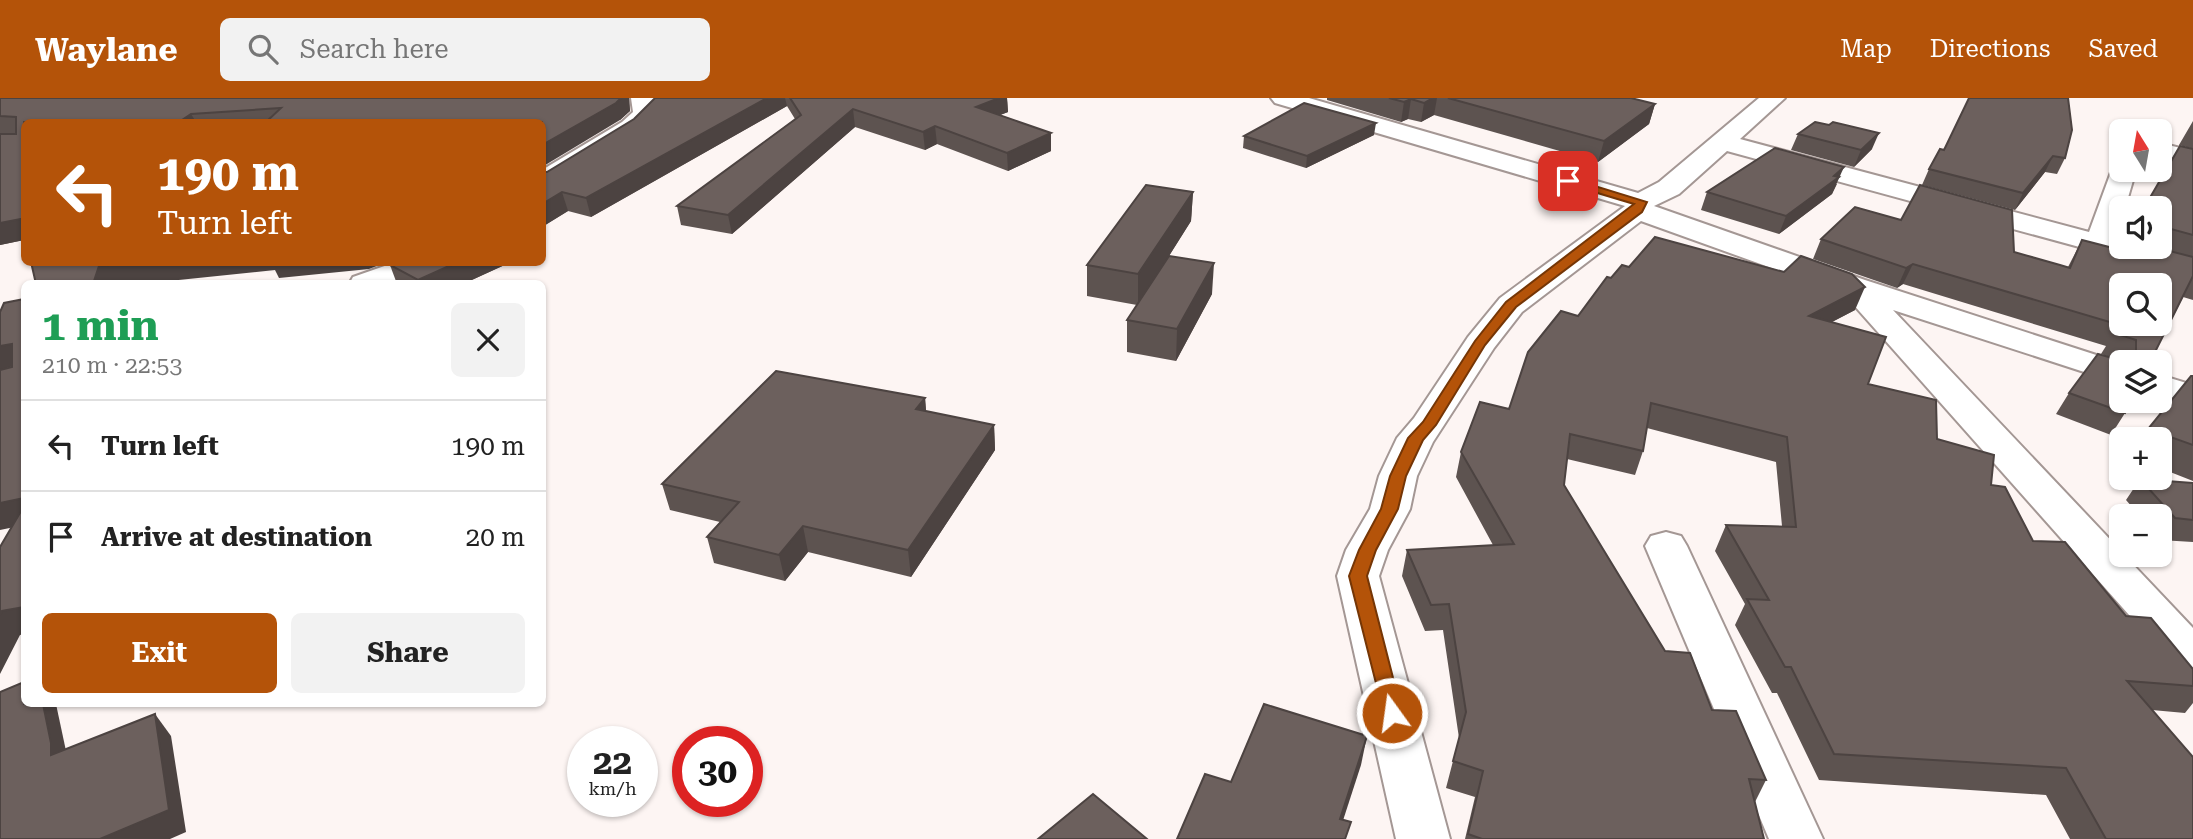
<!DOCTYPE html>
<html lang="en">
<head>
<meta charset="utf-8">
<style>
  body { margin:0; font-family:"Roboto Serif",serif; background:#f2f2f2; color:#222; height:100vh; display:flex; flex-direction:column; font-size:26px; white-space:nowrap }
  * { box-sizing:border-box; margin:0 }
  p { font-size:23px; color:#767676 }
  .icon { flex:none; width:38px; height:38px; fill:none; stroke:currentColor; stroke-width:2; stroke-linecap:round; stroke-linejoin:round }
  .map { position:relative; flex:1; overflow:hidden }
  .details { position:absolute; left:21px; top:182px; width:525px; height:427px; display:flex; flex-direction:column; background:#fff; border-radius:10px; box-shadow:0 2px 5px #0004 }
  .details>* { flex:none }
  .banner { position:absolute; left:21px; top:21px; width:525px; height:147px; border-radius:10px; box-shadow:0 2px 5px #0004; background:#b45309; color:#fff; overflow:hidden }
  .needle { width:46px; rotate:349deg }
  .fabs { position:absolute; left:2109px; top:21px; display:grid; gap:14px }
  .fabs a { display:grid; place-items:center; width:63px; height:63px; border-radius:10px; background:#fff; box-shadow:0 2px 5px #0004; font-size:35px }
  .speed { position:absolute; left:567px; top:628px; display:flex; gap:14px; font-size:35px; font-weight:700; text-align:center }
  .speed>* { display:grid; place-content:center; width:91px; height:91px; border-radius:50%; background:#fff; box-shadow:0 2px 5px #0004; line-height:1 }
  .speed small { font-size:18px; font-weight:400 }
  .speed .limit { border:10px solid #d22; background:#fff; color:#111 }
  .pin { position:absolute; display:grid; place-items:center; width:60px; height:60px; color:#fff; margin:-30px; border-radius:14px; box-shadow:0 4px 10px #0006 }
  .me { position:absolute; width:77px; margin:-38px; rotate:346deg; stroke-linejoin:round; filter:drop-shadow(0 0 5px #0008) }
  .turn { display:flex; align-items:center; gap:24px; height:147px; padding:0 21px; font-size:32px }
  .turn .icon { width:91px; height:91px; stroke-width:2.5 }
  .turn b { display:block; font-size:49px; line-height:60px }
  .round { display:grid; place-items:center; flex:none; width:74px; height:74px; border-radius:10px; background:#f2f2f2 }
  .overview { display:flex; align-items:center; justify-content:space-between; height:119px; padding:0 21px }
  h1 { font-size:42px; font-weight:700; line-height:52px; color:#1e9e55 }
  .button { display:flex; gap:14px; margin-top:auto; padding:14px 21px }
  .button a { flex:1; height:80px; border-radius:10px; background:#b45309; color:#fff; font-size:28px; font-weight:700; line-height:80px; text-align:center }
  .button a+a { background:#f2f2f2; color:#222 }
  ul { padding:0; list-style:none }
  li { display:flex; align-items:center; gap:21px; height:91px; padding:0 21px; border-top:2px solid #e0e0e0 }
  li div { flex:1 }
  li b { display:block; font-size:26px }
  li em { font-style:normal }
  header { display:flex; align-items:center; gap:42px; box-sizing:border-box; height:98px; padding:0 35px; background:#b45309; color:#fff }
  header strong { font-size:33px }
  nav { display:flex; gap:38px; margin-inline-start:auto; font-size:24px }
  .search { width:490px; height:63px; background:#f2f2f2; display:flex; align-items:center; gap:18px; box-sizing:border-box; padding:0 24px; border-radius:10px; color:#767676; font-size:26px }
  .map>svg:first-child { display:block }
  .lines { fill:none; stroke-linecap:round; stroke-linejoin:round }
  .minor-casing { stroke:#a49794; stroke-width:4 }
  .minor { fill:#fff; fill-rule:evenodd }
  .wall { fill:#5d5350 }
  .shaded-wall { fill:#4c4341 }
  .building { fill:#6c605d; stroke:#4c4341; stroke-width:2; fill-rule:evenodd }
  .route { fill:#b45309; stroke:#753606; stroke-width:2 }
</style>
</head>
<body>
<header>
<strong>Waylane</strong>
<div class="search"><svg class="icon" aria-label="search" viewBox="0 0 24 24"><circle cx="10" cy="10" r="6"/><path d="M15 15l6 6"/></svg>Search here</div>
<nav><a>Map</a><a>Directions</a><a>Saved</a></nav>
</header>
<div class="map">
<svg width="2193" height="741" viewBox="0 0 2193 741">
  <rect width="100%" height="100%" fill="#fdf5f3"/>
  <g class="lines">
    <g class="minor-casing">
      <g id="minor">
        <path d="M631,0h24l2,15c-21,31 -74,55 -105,75l-10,2v-20l80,-48 11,-10z"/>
        <polygon points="1271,0 1309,0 1638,95 1659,84 1759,0 1785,0 1740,41 2089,134 2114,66 2121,65 2121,72 2136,72 2125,110 2121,110 2121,124 2116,141 2121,143 2121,149 2144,149 2193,162 2193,180 1727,53 1679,96 1654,108 1865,182 2121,265 2121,286 1893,212 2121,453 2121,457 2124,457 2193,530 2193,576 2177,571 1844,196 1641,123 1522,214 1494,250 1433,344 1417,378 1410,411 1388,452 1379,478 1450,741 1396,741 1337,478 1346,452 1370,411 1379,378 1397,340 1414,320 1468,239 1500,200 1625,108 1275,5"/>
        <polygon points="2160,45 2193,53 2193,69 2160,61"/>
        <polygon points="396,164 441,164 437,170 395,186 349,186 353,179"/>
        <polygon points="2160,277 2193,287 2193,309 2160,299"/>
        <polygon points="1666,434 1681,438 1687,448 1823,741 1769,741 1645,448 1651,438"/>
      </g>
    </g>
    <use href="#minor" class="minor"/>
  </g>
  <g class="wall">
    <polygon points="0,0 629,0 630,13 620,22 542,24 24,24 24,142 0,147 0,36 16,36 0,35"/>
    <polygon points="655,0 1007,0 1008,14 1000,17 1051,35 1051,53 1008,73 937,46 925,52 855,29 732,136 681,127 677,108 795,21 787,8 591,119 568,113 542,129 542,74 547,74 634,21"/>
    <polygon points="1327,0 1631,0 1655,6 1649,26 1598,64 1434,17 1421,24 1408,21 1401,24 1327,2"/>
    <polygon points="1969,0 2065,60 2057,76 2045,74 2015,112 1922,87 1929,71 1944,52"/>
    <polygon points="2193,23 2193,202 2183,199 2150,264 2121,264 2125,315 2111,337 2056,316 2069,295 2118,262 2101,256 2106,248 1903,186 1897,190 1813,161 1821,141 2014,154 2068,169 2082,142 2117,151 2121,149 2160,149 2160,110 2190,50 2179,47"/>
    <polygon points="1829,27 1872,51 1854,69 1791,52 1798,36"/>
    <polygon points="1374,37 1306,70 1243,50 1244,38"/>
    <polygon points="1837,86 1832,96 1779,136 1701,112 1707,94"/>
    <polygon points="1193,94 1191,123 1169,158 1212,196 1176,263 1127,254 1127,222 1137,207 1087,198 1087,167"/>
    <polygon points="511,164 463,186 397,186 390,167"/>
    <polygon points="1629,169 1855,212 1832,224 1868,286 1937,341 1991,387 2033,443 2193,571 2193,605 2185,615 2152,612 2193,741 2070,741 2046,697 1819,682 1777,595 1772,595 1735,527 1745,506 1715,453 1726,427 1782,428 1776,364 1647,330 1643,353 1635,377 1567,361 1564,387 1665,553 1712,612 1766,682 1755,704 1764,741 1465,741 1475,699 1446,690 1459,640 1443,532 1425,533 1402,478 1407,452 1493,447 1456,379 1461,354 1509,311 1578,218 1611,180"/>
    <polygon points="2193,278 2193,383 2160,370 2160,341 2141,341 2148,331"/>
    <polygon points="925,300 926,313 994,327 995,352 911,479 808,454 785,483 714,465 707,439 720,424 670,412 662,386"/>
    <polygon points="2140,381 2193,385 2193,444 2160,442 2160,418 2140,418 2126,402"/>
  </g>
  <g class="shaded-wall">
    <polygon points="621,0 629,0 630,13 620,22 542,69 542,47"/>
    <polygon points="767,0 785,0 787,8 591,119 586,100"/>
    <polygon points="999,0 1007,0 1008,14 977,26 976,9"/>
    <polygon points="1433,0 1437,0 1434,17 1421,24 1424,5"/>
    <polygon points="1411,1 1408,21 1401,24 1404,4"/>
    <polygon points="1655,6 1649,26 1598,64 1604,43"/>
    <polygon points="853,11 855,29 732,136 728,117"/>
    <polygon points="191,16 196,24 179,24"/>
    <polygon points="1376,25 1374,37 1306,70 1307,58"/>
    <polygon points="935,28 937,46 925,52 923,34"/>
    <polygon points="1051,35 1051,53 1008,73 1007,55"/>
    <polygon points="1879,35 1872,51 1854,69 1861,52"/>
    <polygon points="2053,58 2045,74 2015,112 2023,95"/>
    <polygon points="1844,69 1832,96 1779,136 1786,118"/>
    <polygon points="562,94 568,113 542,129 542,106"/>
    <polygon points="1193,94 1191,123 1138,207 1138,176"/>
    <polygon points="21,121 24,126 24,142 0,147 0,125"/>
    <polygon points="138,164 387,164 369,171 279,180 275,172 140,186 93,186 99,168"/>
    <polygon points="458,164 511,164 463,186 420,186 418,182"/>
    <polygon points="1214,165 1212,196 1176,263 1177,231"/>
    <polygon points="1913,166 1903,186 1897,190 1906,170"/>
    <polygon points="1865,189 1855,212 1799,241 1809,218"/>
    <polygon points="12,246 24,265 0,272 0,248"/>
    <polygon points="925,300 927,325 916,311"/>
    <polygon points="994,327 995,352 911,479 908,452"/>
    <polygon points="24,400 24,427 0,432 0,405"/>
    <polygon points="803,428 808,454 785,483 779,457"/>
    <polygon points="24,509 24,536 20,537 0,576 0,517 2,513"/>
    <polygon points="43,606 56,606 69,667 51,657"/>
    <polygon points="155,616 171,638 186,734 170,741 100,741"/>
    <polygon points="1367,638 1361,667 1337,741 1340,721"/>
  </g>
  <g class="building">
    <polygon points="0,0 621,0 616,5 542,47 542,24 266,24 281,10 191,16 179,24 24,24 24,135 21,121 0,125 0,36 16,36 16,19 0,18"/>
    <polygon points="655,0 767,0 586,100 562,94 542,106 542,74 547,74 634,21"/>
    <polygon points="790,0 999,0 976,9 1051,35 1007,55 935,28 923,34 853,11 728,117 677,108 801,17"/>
    <polygon points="1389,0 1433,0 1424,5 1411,1 1404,4"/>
    <polygon points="1448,0 1631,0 1655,6 1604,43"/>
    <polygon points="1969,0 2068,0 2072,32 2065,60 2053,58 2023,95 1929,71 1940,51 1944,52"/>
    <polygon points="1304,5 1376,25 1307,58 1244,38"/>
    <polygon points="1815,24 1829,27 1833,24 1879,35 1861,52 1798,36"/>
    <polygon points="2180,48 2193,51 2193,137 2160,128 2160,110 2144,110"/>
    <polygon points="1775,50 1844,69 1834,78 1839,79 1786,118 1707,94"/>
    <polygon points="1146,87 1193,94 1138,176 1087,167"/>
    <path d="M1920,87l92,25 2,42 46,13 10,3 12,-28 35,9 4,-5v3h33l39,10v19l-43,86h-14v-22l-22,-7 6,-8 -207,-61 -7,4 -85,-29 34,-32 46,13zM2121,187h39v39h-39z"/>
    <polygon points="1655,139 1784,174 1801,158 1852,176 1865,189 1809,218 1886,239 1868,286 1936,302 1937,341 1994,357 1991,387 2005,389 2033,443 2065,444 2126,518 2151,520 2193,571 2193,588 2127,583 2193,659 2193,741 2106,741 2066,670 1834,656 1791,569 1785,569 1747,501 1769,502 1726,427 1796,429 1787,339 1651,305 1643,353 1570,336 1564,387 1665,553 1690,555 1712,612 1736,613 1766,682 1749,681 1764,741 1482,741 1468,736 1483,673 1453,663 1466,614 1449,506 1431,507 1407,452 1514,446 1461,354 1480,304 1509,311 1528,254 1561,213 1578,218 1607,179 1611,180 1622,167 1629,169"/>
    <polygon points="1169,158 1214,165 1177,231 1127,222"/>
    <polygon points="31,164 138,164 99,168 93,186 36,186"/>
    <polygon points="398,164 458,164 418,182 390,167"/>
    <polygon points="24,201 24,400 0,405 0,272 12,269 12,246 0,248 0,214 4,205"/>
    <polygon points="2098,256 2127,264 2121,264 2121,303 2131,303 2125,315 2069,295"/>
    <polygon points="776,273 925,300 916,311 994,327 908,452 803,428 779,457 707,439 739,404 662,386"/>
    <polygon points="2191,278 2193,278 2193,347 2148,331"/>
    <polygon points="2140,381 2193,385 2193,422 2175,420"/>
    <polygon points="24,408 24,509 2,513 0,517 0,449"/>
    <polygon points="24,584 24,606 43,606 51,645 51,657 155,616 169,712 100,741 0,741 0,594"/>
    <polygon points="1264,606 1367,638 1340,721 1351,724 1345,741 1177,741 1205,676 1231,684"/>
    <polygon points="1093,696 1147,741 1038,741"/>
  </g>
  <polygon class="route" points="1564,81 1572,81 1647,104 1642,114 1516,209 1485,247 1436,327 1423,342 1406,378 1398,411 1376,452 1367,478 1402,615 1399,621 1392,623 1385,621 1349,478 1359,452 1381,411 1390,378 1408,340 1423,324 1475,243 1506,204 1634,106 1564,85"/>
</svg>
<div class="fabs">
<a><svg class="needle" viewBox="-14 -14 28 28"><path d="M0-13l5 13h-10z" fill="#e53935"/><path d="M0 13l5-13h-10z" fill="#767676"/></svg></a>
<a><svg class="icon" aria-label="sound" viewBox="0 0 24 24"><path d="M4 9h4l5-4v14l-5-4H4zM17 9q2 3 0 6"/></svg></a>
<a><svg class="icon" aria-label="search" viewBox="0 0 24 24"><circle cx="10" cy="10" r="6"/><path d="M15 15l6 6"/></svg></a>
<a><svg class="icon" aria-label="layers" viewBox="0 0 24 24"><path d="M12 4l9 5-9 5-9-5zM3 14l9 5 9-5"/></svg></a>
<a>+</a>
<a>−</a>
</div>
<div class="speed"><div>22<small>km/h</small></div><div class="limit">30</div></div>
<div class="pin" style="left:1568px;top:83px;background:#d93025"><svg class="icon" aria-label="arrive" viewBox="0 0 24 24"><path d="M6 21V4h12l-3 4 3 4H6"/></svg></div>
<svg class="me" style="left:1392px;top:615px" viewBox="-20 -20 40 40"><circle r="17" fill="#b45309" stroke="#fff" stroke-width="3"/><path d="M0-11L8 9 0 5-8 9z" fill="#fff"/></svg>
<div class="banner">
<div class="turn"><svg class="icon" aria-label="left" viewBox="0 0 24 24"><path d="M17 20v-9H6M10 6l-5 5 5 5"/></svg><div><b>190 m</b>Turn left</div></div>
</div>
<section class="details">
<div class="overview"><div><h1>1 min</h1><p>210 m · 22:53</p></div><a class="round"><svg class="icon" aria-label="close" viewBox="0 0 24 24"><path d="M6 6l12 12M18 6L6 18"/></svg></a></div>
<ul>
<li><svg class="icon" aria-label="left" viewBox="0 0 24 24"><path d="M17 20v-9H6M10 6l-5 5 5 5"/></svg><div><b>Turn left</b></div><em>190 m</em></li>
<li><svg class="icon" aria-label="arrive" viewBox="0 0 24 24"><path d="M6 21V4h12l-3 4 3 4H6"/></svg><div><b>Arrive at destination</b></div><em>20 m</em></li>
</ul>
<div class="button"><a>Exit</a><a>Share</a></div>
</section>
</div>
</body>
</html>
